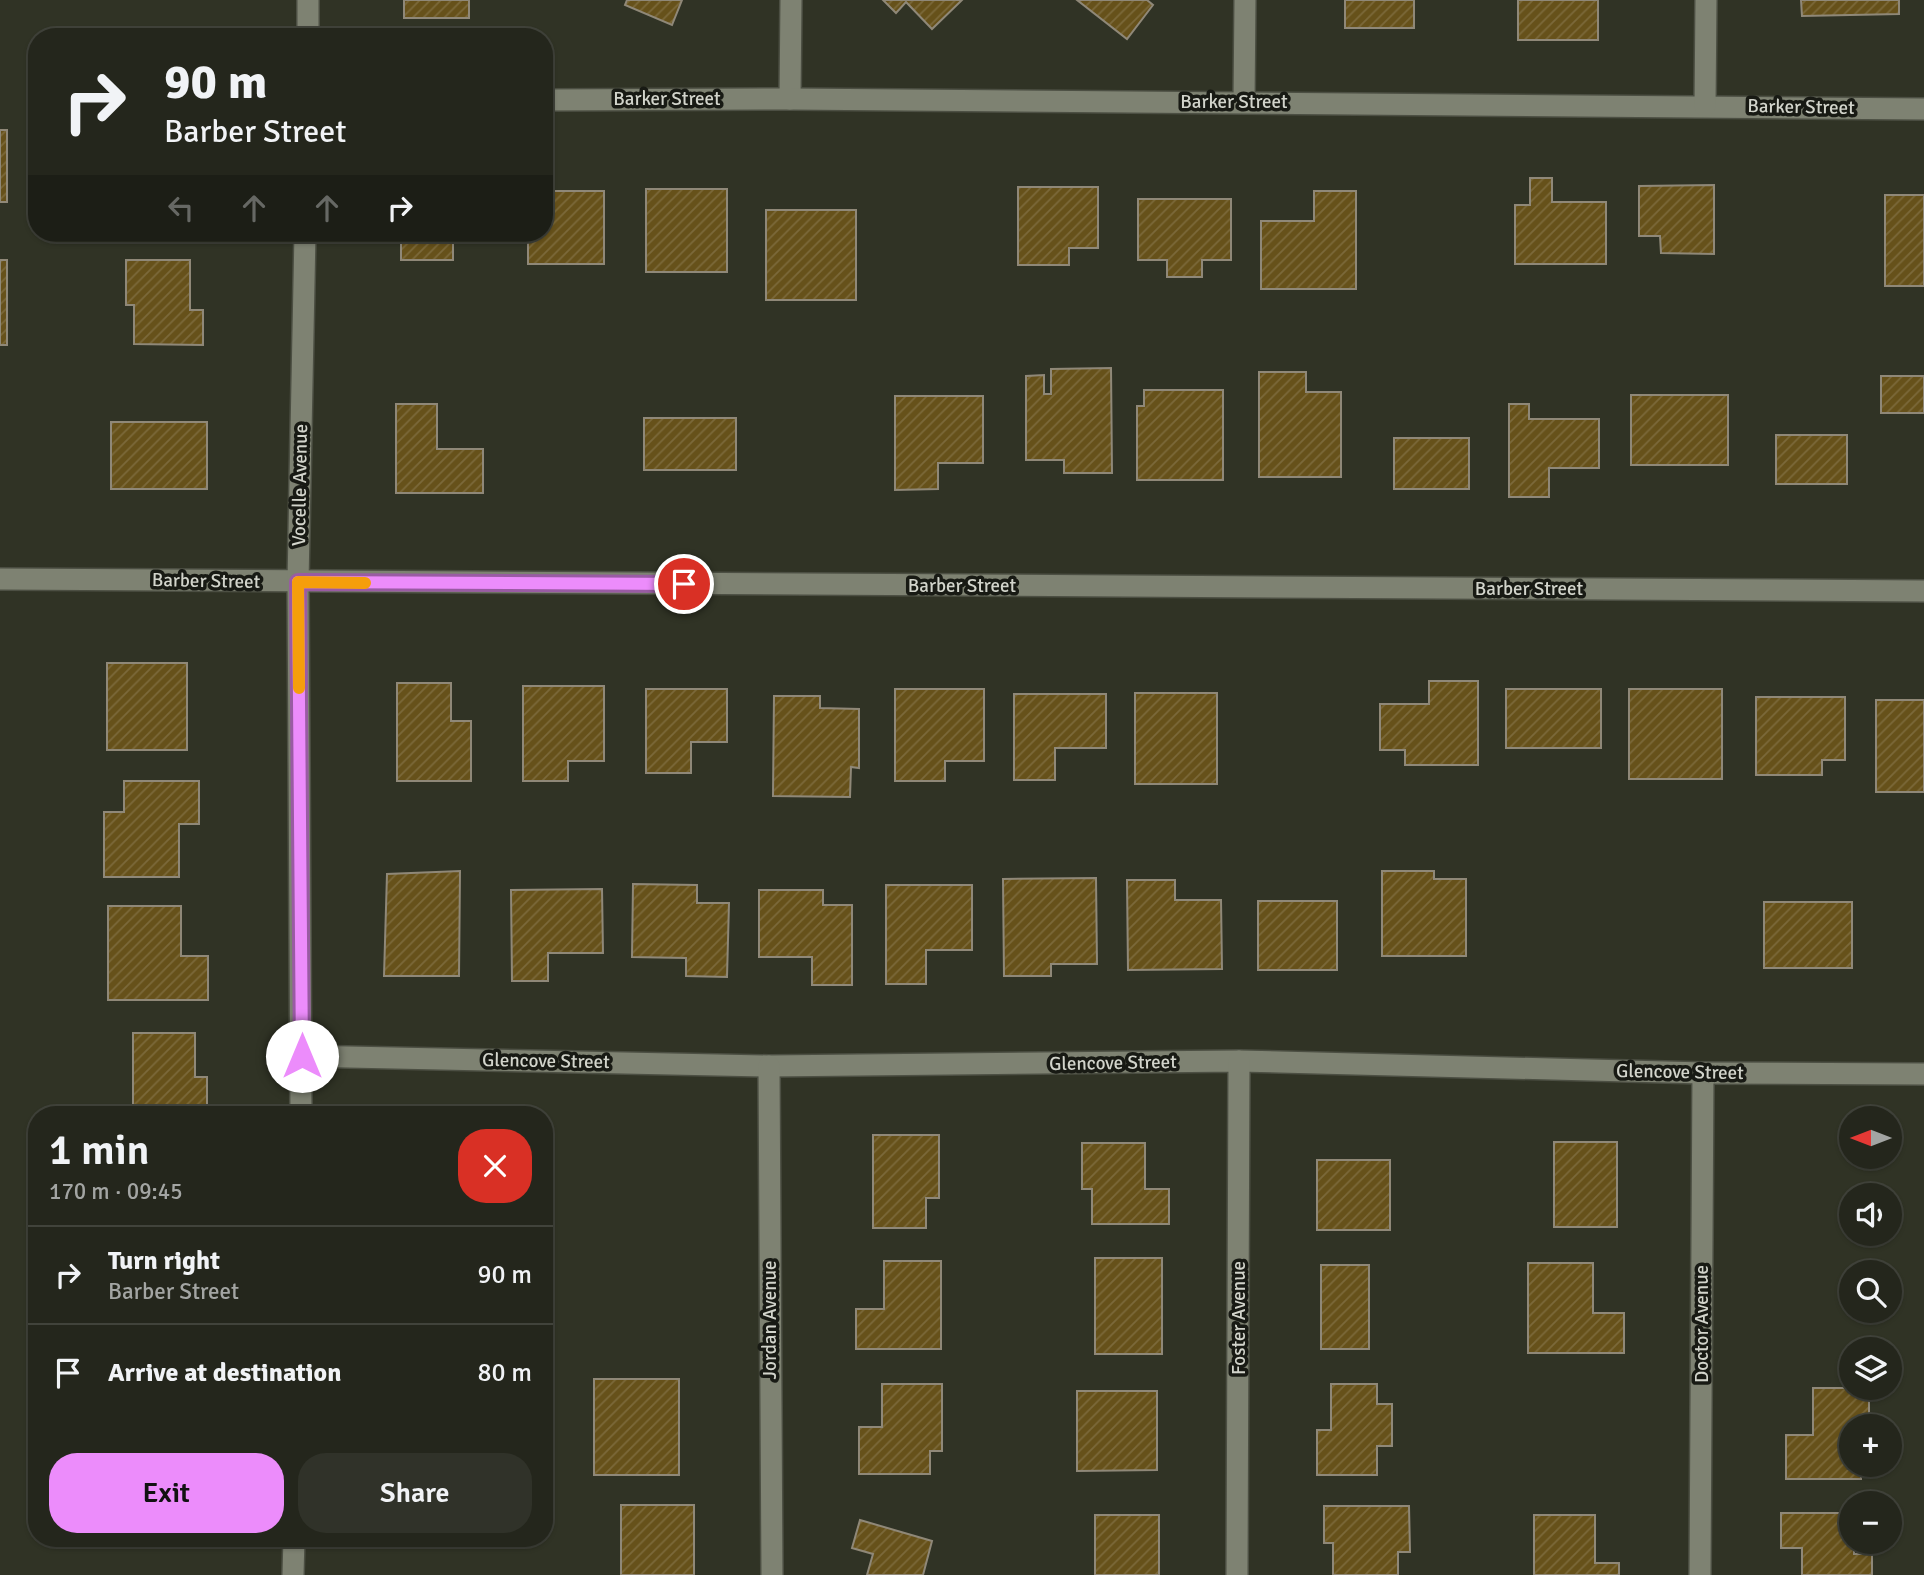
<!DOCTYPE html>
<html lang="en">
<head>
<meta charset="utf-8">
<style>
  body { margin:0; font-family:Signika,sans-serif; background:#303229; color:#f1f3f6; height:100vh; display:flex; flex-direction:column; font-size:26px; white-space:nowrap }
  * { box-sizing:border-box; margin:0 }
  p { font-size:23px; color:#a3a5a3 }
  .icon { flex:none; width:38px; height:38px; fill:none; stroke:currentColor; stroke-width:2; stroke-linecap:round; stroke-linejoin:round }
  .map { position:relative; flex:1; overflow:hidden }
  .side { position:absolute; left:28px; top:1106px; width:525px; height:441px; display:flex; flex-direction:column; background:#24261c; border-radius:28px; box-shadow:0 2px 5px #0004,0 0 0 2px #41433b }
  .side>* { flex:none }
  .top-card { position:absolute; left:28px; top:28px; width:525px; height:214px; border-radius:28px; box-shadow:0 2px 5px #0004,0 0 0 2px #41433b; background:#24261c; color:#f1f3f6; overflow:hidden }
  .needle { width:46px; rotate:270deg }
  .buttons { position:absolute; left:1839px; top:1106px; display:grid; gap:14px }
  .buttons a { display:grid; place-items:center; width:63px; height:63px; border-radius:50%; background:#24261c; box-shadow:0 2px 5px #0004,0 0 0 2px #41433b; font-size:35px }
  .pin { position:absolute; display:grid; place-items:center; width:60px; height:60px; color:#fff; margin:-30px; border:4px solid #fff; border-radius:50%; box-shadow:0 2px 7px #0007 }
  .me { position:absolute; width:77px; margin:-38px; rotate:0deg; stroke-linejoin:round; filter:drop-shadow(0 0 5px #0008) }
  .turn { display:flex; align-items:center; gap:24px; height:147px; padding:0 21px; font-size:32px }
  .turn .icon { width:91px; height:91px; stroke-width:2.5 }
  .turn b { display:block; font-size:49px; line-height:60px }
  .lanes { display:flex; align-items:center; height:66px; padding:0 21px; background:#0003; justify-content:center; gap:35px; direction:ltr }
  .lanes .off { opacity:.35 }
  .round { display:grid; place-items:center; flex:none; width:74px; height:74px; border-radius:28px; background:#303229 }
  .headline { display:flex; align-items:center; justify-content:space-between; height:119px; padding:0 21px }
  h1 { font-size:42px; font-weight:600; line-height:52px }
  .action { display:flex; gap:14px; margin-top:auto; padding:14px 21px }
  .action a { flex:1; height:80px; border-radius:28px; background:#ec8cfb; color:#111; font-size:28px; font-weight:600; line-height:80px; text-align:center }
  .action a+a { background:#303229; color:#f1f3f6 }
  ul { padding:0; list-style:none }
  li { display:flex; align-items:center; gap:21px; height:98px; padding:0 21px; border-top:2px solid #41433b }
  li div { flex:1 }
  li b { display:block; font-size:26px }
  li em { font-style:normal }
  .map>svg:first-child { display:block }
  .building { fill:url(#building-hatch); stroke:#8f8878; stroke-width:2 }
  .lines { fill:none; stroke-linecap:round; stroke-linejoin:round }
  .minor-casing { stroke:#4c4f43; stroke-width:24 }
  .minor { stroke:#7e8272; stroke-width:21 }
  .route-casing { stroke:#995ba3; stroke-width:18 }
  .route { stroke:#ec8cfb; stroke-width:12 }
  .slow { stroke:#f59e0b; stroke-width:12 }
  .labels { text-anchor:middle; dominant-baseline:central; stroke-width:7; stroke-linejoin:round; paint-order:stroke }
  .street-label { font-size:19px; fill:#d2d4cb; stroke:#181a14 }
</style>
</head>
<body>
<div class="map">
<svg width="1924" height="1575" viewBox="0 0 1924 1575">
  <defs>
    <pattern id="building-hatch" width="6" height="6" patternUnits="userSpaceOnUse" patternTransform="scale(1.75)"><rect width="6" height="6" fill="#66511a"/><path d="M-1 1l2-2M0 6l6-6M5 7l2-2" fill="none" stroke="#7b693a"/></pattern>
  </defs>
  <rect width="100%" height="100%" fill="#303325"/>
  <g class="building">
    <rect x="404" y="0" width="65" height="18"/>
    <polygon points="627,0 682,0 672,25 625,5"/>
    <polygon points="883,0 962,0 932,29 906,2 896,13"/>
    <polygon points="1077,0 1147,0 1153,5 1127,39"/>
    <rect x="1345" y="0" width="69" height="28"/>
    <rect x="1518" y="0" width="80" height="40"/>
    <polygon points="1801,0 1899,0 1899,14 1802,16"/>
    <rect x="0" y="130" width="7" height="72"/>
    <polygon points="1530,178 1552,178 1552,202 1606,202 1606,264 1515,264 1515,205 1530,205"/>
    <polygon points="1714,185 1714,254 1661,253 1660,236 1639,236 1639,186"/>
    <polygon points="1018,187 1098,187 1098,248 1069,248 1069,265 1018,265"/>
    <rect x="646" y="189" width="81" height="83"/>
    <polygon points="544,191 604,191 604,264 528,264 528,233 544,233"/>
    <polygon points="1314,191 1356,191 1356,289 1261,289 1261,221 1314,221"/>
    <rect x="1885" y="195" width="39" height="91"/>
    <polygon points="1138,199 1231,199 1231,260 1202,260 1202,277 1167,277 1167,260 1138,260"/>
    <rect x="766" y="210" width="90" height="90"/>
    <rect x="401" y="233" width="52" height="27"/>
    <rect x="0" y="260" width="7" height="85"/>
    <polygon points="126,260 190,260 190,310 203,310 203,345 134,344 134,305 126,305"/>
    <polygon points="1111,368 1112,473 1064,473 1064,460 1026,460 1026,376 1044,375 1044,394 1051,394 1051,369"/>
    <polygon points="1259,372 1306,372 1306,392 1341,392 1341,477 1259,477"/>
    <rect x="1881" y="376" width="43" height="37"/>
    <polygon points="1144,390 1223,390 1223,480 1137,480 1137,406 1144,406"/>
    <rect x="1631" y="395" width="97" height="70"/>
    <polygon points="895,396 983,396 983,463 938,463 938,489 895,490"/>
    <polygon points="396,404 437,404 437,449 483,449 483,493 396,493"/>
    <polygon points="1509,404 1529,404 1529,419 1599,419 1599,468 1549,468 1549,497 1509,497"/>
    <rect x="644" y="418" width="92" height="52"/>
    <rect x="111" y="422" width="96" height="67"/>
    <rect x="1776" y="435" width="71" height="49"/>
    <rect x="1394" y="438" width="75" height="51"/>
    <rect x="107" y="663" width="80" height="87"/>
    <polygon points="1429,681 1478,681 1478,765 1405,765 1405,750 1380,750 1380,704 1429,704"/>
    <polygon points="397,683 451,683 451,721 471,721 471,781 397,781"/>
    <polygon points="523,686 604,686 604,761 568,761 568,781 523,781"/>
    <polygon points="646,689 727,689 727,742 691,742 691,773 646,773"/>
    <polygon points="895,689 984,689 984,761 945,761 945,781 895,781"/>
    <rect x="1506" y="689" width="95" height="59"/>
    <rect x="1629" y="689" width="93" height="90"/>
    <rect x="1135" y="693" width="82" height="91"/>
    <polygon points="1014,694 1106,694 1106,748 1055,748 1055,780 1014,780"/>
    <polygon points="774,696 820,696 820,708 859,709 859,768 851,767 850,797 773,796"/>
    <polygon points="1756,697 1845,697 1845,760 1822,760 1822,775 1756,775"/>
    <rect x="1876" y="700" width="48" height="92"/>
    <polygon points="124,781 199,781 199,824 179,824 179,877 104,877 104,812 124,812"/>
    <polygon points="460,871 459,976 384,976 387,874"/>
    <polygon points="1382,871 1434,871 1434,879 1466,879 1466,956 1382,956"/>
    <polygon points="1096,878 1097,964 1051,964 1051,976 1004,976 1003,879"/>
    <polygon points="1127,880 1175,880 1175,900 1221,900 1222,969 1128,970"/>
    <polygon points="633,884 697,885 697,903 729,903 727,977 686,976 686,958 632,957"/>
    <polygon points="886,885 972,885 972,950 926,950 926,984 886,984"/>
    <polygon points="602,889 603,953 548,953 548,981 512,981 511,890"/>
    <polygon points="759,890 823,890 823,905 852,905 852,985 812,985 812,957 759,957"/>
    <rect x="1258" y="901" width="79" height="69"/>
    <rect x="1764" y="902" width="88" height="66"/>
    <polygon points="108,906 181,906 181,956 208,956 208,1000 108,1000"/>
    <polygon points="133,1033 195,1033 195,1077 207,1077 207,1115 133,1115"/>
    <polygon points="873,1135 939,1135 939,1198 926,1198 926,1228 873,1228"/>
    <rect x="1554" y="1142" width="63" height="85"/>
    <polygon points="1082,1143 1145,1143 1145,1189 1169,1189 1169,1224 1092,1224 1092,1189 1082,1189"/>
    <rect x="1317" y="1160" width="73" height="70"/>
    <rect x="1095" y="1258" width="67" height="96"/>
    <polygon points="884,1261 941,1261 941,1349 856,1349 856,1309 884,1309"/>
    <polygon points="1528,1263 1593,1263 1593,1313 1624,1313 1624,1353 1528,1353"/>
    <rect x="1321" y="1265" width="48" height="84"/>
    <rect x="594" y="1379" width="85" height="96"/>
    <polygon points="882,1384 942,1384 942,1451 930,1451 930,1474 859,1474 859,1427 882,1427"/>
    <polygon points="1331,1384 1377,1384 1377,1404 1392,1404 1392,1446 1377,1446 1377,1475 1317,1475 1317,1430 1331,1430"/>
    <polygon points="1813,1388 1869,1388 1869,1426 1852,1426 1852,1465 1861,1465 1861,1479 1786,1479 1786,1435 1813,1435"/>
    <polygon points="1077,1391 1157,1391 1157,1470 1077,1471"/>
    <rect x="621" y="1505" width="73" height="70"/>
    <polygon points="1324,1506 1409,1506 1410,1552 1398,1552 1398,1575 1333,1575 1333,1543 1324,1543"/>
    <polygon points="1781,1513 1852,1513 1852,1542 1854,1542 1854,1554 1872,1554 1872,1575 1802,1575 1802,1548 1781,1548"/>
    <rect x="1095" y="1515" width="64" height="60"/>
    <polygon points="1534,1515 1595,1515 1595,1563 1619,1563 1619,1575 1534,1575"/>
    <polygon points="860,1520 932,1541 923,1575 867,1575 873,1554 852,1548"/>
  </g>
  <g class="lines">
    <g class="minor-casing">
      <g id="minor">
        <polyline points="308,0 308,37"/>
        <polyline points="790,99 791,0"/>
        <polyline points="544,100 790,99 1924,109"/>
        <polyline points="1244,102 1245,0"/>
        <polyline points="1705,106 1706,0"/>
        <polyline points="0,579 1924,591"/>
        <polyline points="302,1056 769,1066 1239,1061 1703,1073 1924,1074"/>
        <polyline points="769,1066 772,1575"/>
        <polyline points="301,1115 298,582 305,233"/>
        <polyline points="293,1575 294,1538"/>
        <polyline points="1237,1575 1239,1061"/>
        <polyline points="1700,1575 1703,1073"/>
      </g>
    </g>
    <use href="#minor" class="minor"/>
  </g>
  <g class="lines">
    <g class="route-casing">
      <polyline id="route" points="302,1056 298,582 684,584"/>
    </g>
    <use href="#route" class="route"/>
    <polyline class="slow" points="299,688 298,582 365,583"/>
  </g>
  <g class="labels">
    <g class="street-label">
      <text x="667" y="99">Barker Street</text>
      <text x="1234" y="102">Barker Street</text>
      <text transform="translate(1801 107) rotate(1)">Barker Street</text>
      <text transform="translate(300 485) rotate(-89)">Vocelle Avenue</text>
      <text transform="translate(206 581) rotate(1)">Barber Street</text>
      <text x="962" y="586">Barber Street</text>
      <text x="1529" y="589">Barber Street</text>
      <text transform="translate(546 1061) rotate(1)">Glencove Street</text>
      <text transform="translate(1113 1063) rotate(-1)">Glencove Street</text>
      <text transform="translate(1680 1072) rotate(1)">Glencove Street</text>
      <text transform="translate(1239 1318) rotate(-90)">Foster Avenue</text>
      <text transform="translate(770 1320) rotate(-90)">Jordan Avenue</text>
      <text transform="translate(1702 1324) rotate(-90)">Doctor Avenue</text>
    </g>
  </g>
</svg>
<div class="buttons">
<a><svg class="needle" viewBox="-14 -14 28 28"><path d="M0-13l5 13h-10z" fill="#e53935"/><path d="M0 13l5-13h-10z" fill="#a3a5a3"/></svg></a>
<a><svg class="icon" aria-label="sound" viewBox="0 0 24 24"><path d="M4 9h4l5-4v14l-5-4H4zM17 9q2 3 0 6"/></svg></a>
<a><svg class="icon" aria-label="search" viewBox="0 0 24 24"><circle cx="10" cy="10" r="6"/><path d="M15 15l6 6"/></svg></a>
<a><svg class="icon" aria-label="layers" viewBox="0 0 24 24"><path d="M12 4l9 5-9 5-9-5zM3 14l9 5 9-5"/></svg></a>
<a>+</a>
<a>−</a>
</div>
<div class="pin" style="left:684px;top:584px;background:#d93025"><svg class="icon" aria-label="arrive" viewBox="0 0 24 24"><path d="M6 21V4h12l-3 4 3 4H6"/></svg></div>
<svg class="me" style="left:302px;top:1056px" viewBox="-20 -20 40 40"><circle r="19" fill="#fff"/><path d="M0-13L10 11 0 6-10 11z" fill="#ec8cfb"/></svg>
<div class="top-card">
<div class="turn"><svg class="icon" aria-label="right" viewBox="0 0 24 24"><path d="M7 20v-9h11M14 6l5 5-5 5"/></svg><div><b>90 m</b>Barber Street</div></div>
<div class="lanes"><svg class="icon off" aria-label="left" viewBox="0 0 24 24"><path d="M17 20v-9H6M10 6l-5 5 5 5"/></svg><svg class="icon off" aria-label="ahead" viewBox="0 0 24 24"><path d="M12 20V5M6 11l6-6 6 6"/></svg><svg class="icon off" aria-label="ahead" viewBox="0 0 24 24"><path d="M12 20V5M6 11l6-6 6 6"/></svg><svg class="icon" aria-label="right" viewBox="0 0 24 24"><path d="M7 20v-9h11M14 6l5 5-5 5"/></svg></div>
</div>
<section class="side">
<div class="headline"><div><h1>1 min</h1><p>170 m · 09:45</p></div><a class="round" style="background:#d93025;color:#fff"><svg class="icon" aria-label="close" viewBox="0 0 24 24"><path d="M6 6l12 12M18 6L6 18"/></svg></a></div>
<ul>
<li><svg class="icon" aria-label="right" viewBox="0 0 24 24"><path d="M7 20v-9h11M14 6l5 5-5 5"/></svg><div><b>Turn right</b><p>Barber Street</p></div><em>90 m</em></li>
<li><svg class="icon" aria-label="arrive" viewBox="0 0 24 24"><path d="M6 21V4h12l-3 4 3 4H6"/></svg><div><b>Arrive at destination</b></div><em>80 m</em></li>
</ul>
<div class="action"><a>Exit</a><a>Share</a></div>
</section>
</div>
</body>
</html>
